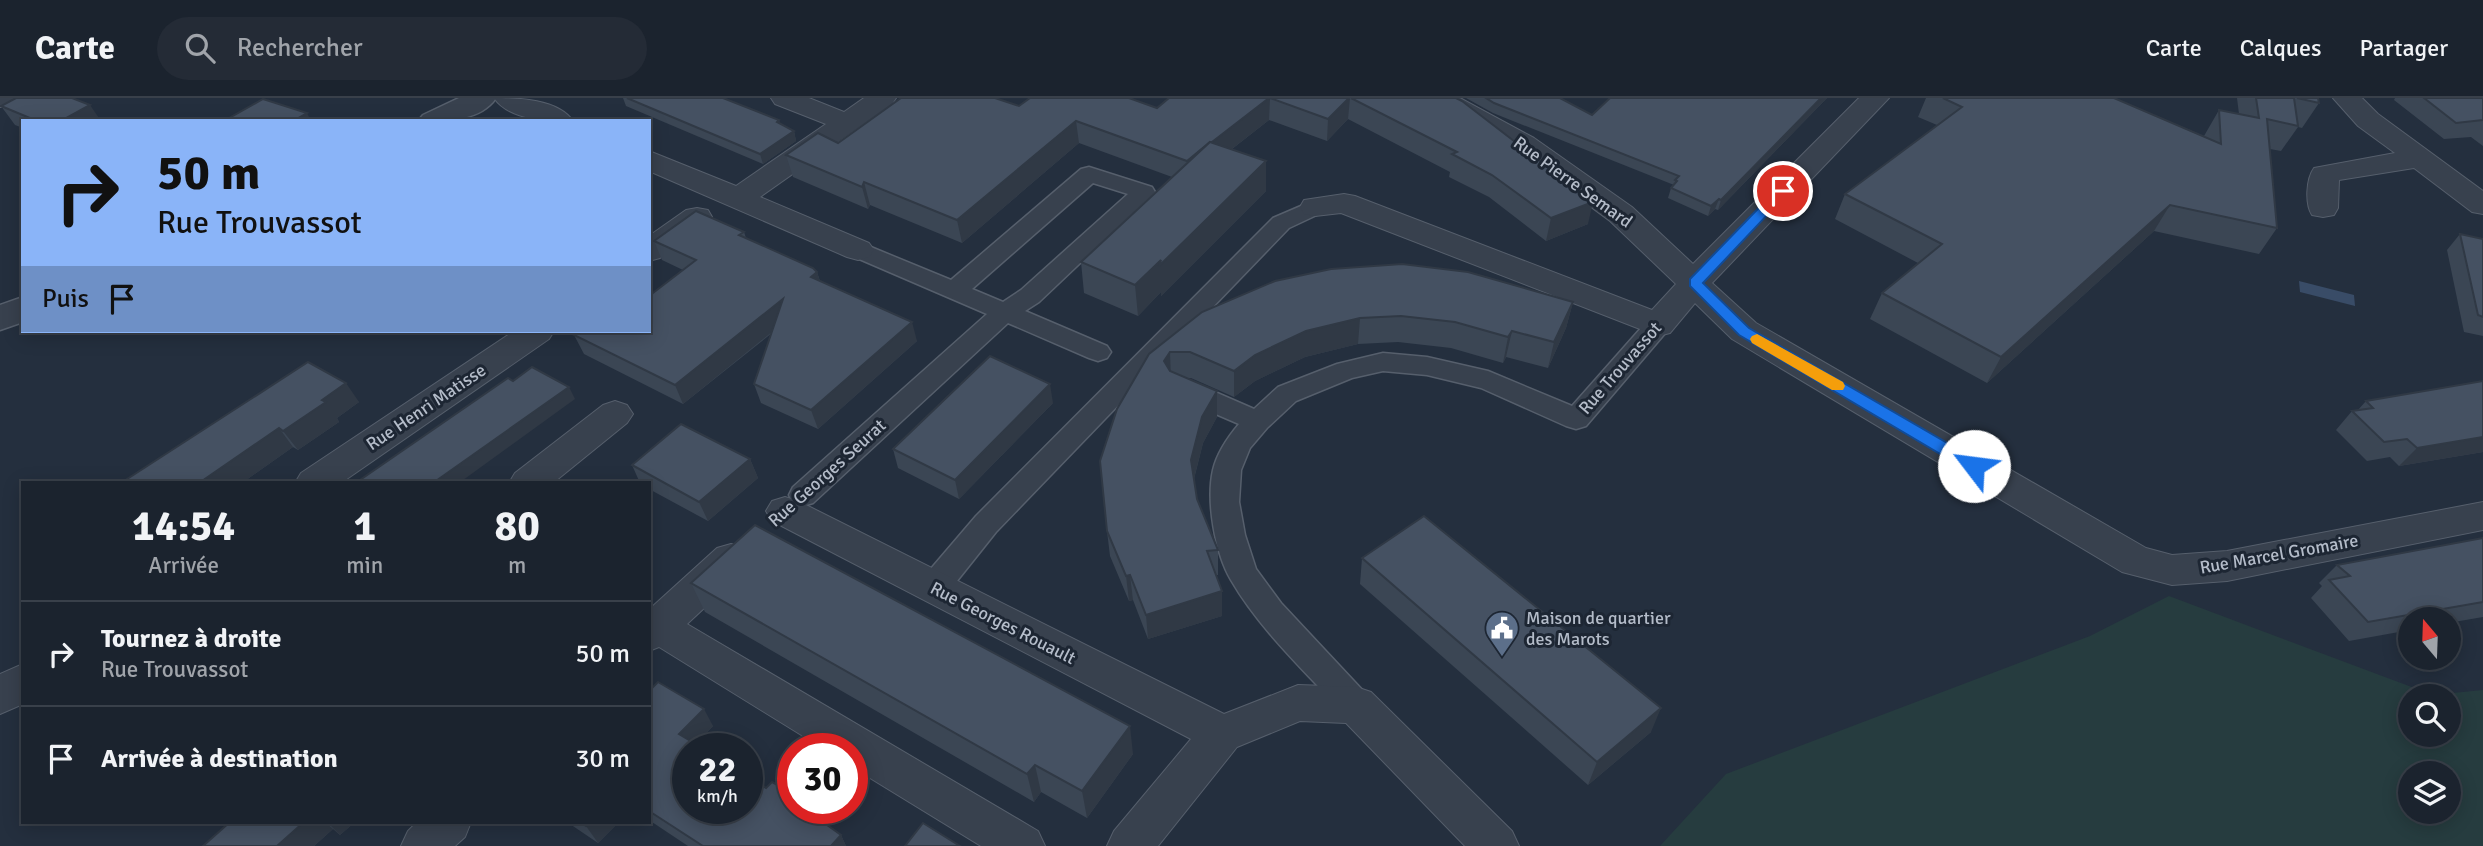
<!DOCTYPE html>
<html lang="fr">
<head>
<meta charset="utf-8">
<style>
  body { margin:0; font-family:Signika,sans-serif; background:#242b36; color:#f1f3f6; height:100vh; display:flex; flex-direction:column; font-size:26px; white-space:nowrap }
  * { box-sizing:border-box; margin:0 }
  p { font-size:23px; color:#a0a4aa }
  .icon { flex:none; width:38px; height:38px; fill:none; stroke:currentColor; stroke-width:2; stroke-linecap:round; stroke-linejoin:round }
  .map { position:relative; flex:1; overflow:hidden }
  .panel { position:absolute; left:21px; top:383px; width:630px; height:343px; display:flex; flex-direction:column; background:#1b232e; border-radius:0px; box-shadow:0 4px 18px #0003,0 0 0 2px #39404a }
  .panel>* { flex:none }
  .top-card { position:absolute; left:21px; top:21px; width:630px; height:214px; border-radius:0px; box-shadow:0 4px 18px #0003,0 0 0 2px #39404a; background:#8ab4f8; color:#111; overflow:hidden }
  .needle { width:46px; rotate:341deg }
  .controls { position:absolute; left:2398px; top:509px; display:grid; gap:14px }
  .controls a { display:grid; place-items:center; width:63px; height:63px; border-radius:50%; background:#1b232e; box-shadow:0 4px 18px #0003,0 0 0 2px #39404a; font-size:35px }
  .speed { position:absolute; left:672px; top:635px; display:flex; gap:14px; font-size:35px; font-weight:700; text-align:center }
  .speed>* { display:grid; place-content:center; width:91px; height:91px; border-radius:50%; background:#1b232e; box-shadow:0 4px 18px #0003,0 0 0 2px #39404a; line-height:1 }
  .speed small { font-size:18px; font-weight:400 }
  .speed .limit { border:10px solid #d22; background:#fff; color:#111 }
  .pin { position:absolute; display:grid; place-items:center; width:60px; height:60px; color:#fff; margin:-30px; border:4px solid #fff; border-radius:50%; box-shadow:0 2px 7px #0007 }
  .me { position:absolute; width:77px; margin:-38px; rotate:300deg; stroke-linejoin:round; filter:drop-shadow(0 0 5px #0008) }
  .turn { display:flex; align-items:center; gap:24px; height:147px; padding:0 21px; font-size:32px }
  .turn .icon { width:91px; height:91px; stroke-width:2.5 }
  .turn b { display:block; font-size:49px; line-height:60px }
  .then { display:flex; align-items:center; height:66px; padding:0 21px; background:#0003; gap:14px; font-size:26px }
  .eta { display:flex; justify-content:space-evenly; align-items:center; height:119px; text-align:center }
  .eta b { font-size:42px; font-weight:700; line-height:49px }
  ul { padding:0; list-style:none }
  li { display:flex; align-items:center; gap:21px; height:105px; padding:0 21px; border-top:2px solid #39404a }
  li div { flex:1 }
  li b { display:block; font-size:26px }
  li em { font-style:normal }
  header { display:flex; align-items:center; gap:42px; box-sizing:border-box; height:98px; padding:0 35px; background:#1b232e; border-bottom:2px solid #39404a }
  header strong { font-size:33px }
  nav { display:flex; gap:38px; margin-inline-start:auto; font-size:24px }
  .search { width:490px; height:63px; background:#242b36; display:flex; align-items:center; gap:18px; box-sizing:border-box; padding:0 24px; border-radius:38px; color:#a0a4aa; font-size:26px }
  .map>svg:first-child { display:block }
  .green { fill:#263c3f; fill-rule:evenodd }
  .water { fill:#394c67 }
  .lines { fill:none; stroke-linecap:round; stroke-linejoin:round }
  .pedestrian-casing { stroke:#565f6c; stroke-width:3 }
  .minor-casing { stroke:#565f6c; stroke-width:2 }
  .tertiary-casing { stroke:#565f6c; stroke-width:3 }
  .pedestrian { fill:#38414e; fill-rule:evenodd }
  .minor { fill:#38414e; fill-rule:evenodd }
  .tertiary { fill:#38414e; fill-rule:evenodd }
  .wall { fill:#3b4654 }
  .shaded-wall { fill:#303945 }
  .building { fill:#455162; stroke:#303945; stroke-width:2 }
  .route { fill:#1a73e8; stroke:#114b97; stroke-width:2 }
  .slow { fill:#f59e0b }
  .labels { text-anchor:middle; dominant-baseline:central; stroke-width:6; stroke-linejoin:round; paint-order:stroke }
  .street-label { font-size:18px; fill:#b4bcc9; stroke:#1d2633 }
  .poi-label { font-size:18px; fill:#b4bcc9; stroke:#1d2633; text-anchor:start }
</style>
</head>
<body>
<header>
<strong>Carte</strong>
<div class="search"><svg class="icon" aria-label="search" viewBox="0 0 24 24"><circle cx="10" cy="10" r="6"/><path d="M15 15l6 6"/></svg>Rechercher</div>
<nav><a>Carte</a><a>Calques</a><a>Partager</a></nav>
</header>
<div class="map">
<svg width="2483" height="748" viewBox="0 0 2483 748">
  <rect width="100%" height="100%" fill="#242f3e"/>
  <path class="green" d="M2169,498l264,99 50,-5v156h-823l66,-72 364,-138zM2410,598h38v39h-38zM2410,676h38v38h-38z"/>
  <polygon class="water" points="2299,183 2354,197 2355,208 2300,194"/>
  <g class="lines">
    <g class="pedestrian-casing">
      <g id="pedestrian">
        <path d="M1089,69l63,20 3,5 -116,110 -14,9 82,35 4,6 -4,6 -9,3 -9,-3 -81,-35 -195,180 -10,3 -10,-3 -4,-8 4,-8 194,-173 -137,-59 -4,-5 4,-5 8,-3 8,3 85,35 130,-111zM1093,85l35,11 -107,96 -18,12 -31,-13z"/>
        <polygon points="1315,102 1323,104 1327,109 1323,114 1289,130 996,434 945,498 934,501 923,498 919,489 923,480 976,418 1273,120"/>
        <path d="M1658,219l9,2 4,6 -4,6 -81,95 -10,3 -10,-3 -85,-38 -54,-13 -44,-4 -31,7 -56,23 -29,27 -17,20 -9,22 -2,32 6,33 11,34 25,34 86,92 5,10 -5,10 -11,4 -11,-4c-39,-43 -85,-85 -114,-135 -16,-27 -25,-79 -18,-110 4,-17 15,-33 26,-46l-65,-28 -4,-7 4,-7 9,-2 9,2 62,27 24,-22 59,-23 46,-11 44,4 61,14 84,35 77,-87z"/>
      </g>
    </g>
    <g class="minor-casing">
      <g id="minor">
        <polygon points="0,0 17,0 13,6 0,9"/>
        <path d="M494,0c24,0 64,1 79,23 -24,0 -63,0 -79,-23z"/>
        <polygon points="771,0 809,0 844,14 864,0 896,0 892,6 760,99 869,145 874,152 869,159 858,162 847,159 649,73 649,53 736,88 826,26 775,6"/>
        <polygon points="1425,0 1460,0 1534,40 1632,109 1693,166 1859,0 1889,0 1712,185 1756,225 2146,450 2172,457 2227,453 2483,404 2483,432 2227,483 2172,487 2122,474 1732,241 1695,205 1670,235 1658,238 1341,115 1315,118 1304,116 1300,109 1304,102 1344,96 1355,98 1652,212 1676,186 1610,123 1514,52 1429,6"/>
        <path d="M2333,0h29l16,16 105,77v23l-11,-2 -58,-44 -75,12 -1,28 -4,7 -11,2 -11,-2c-7,-11 -6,-36 2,-47l81,-15 -37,-27z"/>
        <polygon points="697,110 708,112 712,119 708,126 660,160 649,163 649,138 686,112"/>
        <polygon points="514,233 554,233 549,241 341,385 295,385 301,375"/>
        <polygon points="615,303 627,307 633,316 627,325 553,385 509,385 515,375 603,307"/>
        <polygon points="785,399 798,403 1224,616 1298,587 1356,589 1371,594 1512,733 1519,748 1465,748 1346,625 1300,623 1237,649 1158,748 1107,748 1114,733 1191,641 772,423 766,413 772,403"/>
        <polygon points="731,446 745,450 750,461 745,472 687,526 1038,733 1045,748 981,748 852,669 852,651 824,651 659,549 649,553 649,507 653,508 717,450"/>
        <polygon points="23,566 23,606 0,616 0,576"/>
        <polygon points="417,724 471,724 465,739 455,748 401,748 408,733"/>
      </g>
    </g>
    <g class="tertiary-casing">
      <g id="tertiary">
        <path d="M459,0h37c-16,24 -52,23 -78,23l5,-6z"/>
        <polygon points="23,199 23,224 0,232 0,207"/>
      </g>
    </g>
    <use href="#pedestrian" class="pedestrian"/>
    <use href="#minor" class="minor"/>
    <use href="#tertiary" class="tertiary"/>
  </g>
  <g class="wall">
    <polygon points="623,0 723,0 779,22 780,26 794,33 796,43 763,66 626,8"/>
    <polygon points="1169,0 1456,0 1588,126 1546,143 1489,99 1449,79 1450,74 1348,21 1327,43 1269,22 1232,51 1266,63 1266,93 1161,198 1161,194 1138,218 1084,195 1081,164 1172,79 1079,45 962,145 870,107 868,111 793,79 786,57 838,45 1019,8 1157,10"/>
    <polygon points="1466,0 1560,0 1592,17 1610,0 1827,0 1718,112 1715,111 1708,118 1668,100 1671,90 1674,87 1493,15"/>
    <polygon points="1926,0 2114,0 2204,38 2219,12 2239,16 2237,0 2318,0 2319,5 2302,30 2298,29 2281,53 2270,51 2277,130 2259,156 2154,133 1987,285 1870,221 1882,195 1918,165 1835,121 1845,96 1937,27 1918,19"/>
    <polygon points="2395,0 2483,0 2483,48 2471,39 2444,41 2394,2"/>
    <polygon points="1,8 101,23 23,23 23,30 15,27"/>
    <polygon points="744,134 746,140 817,174 820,183 917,243 818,331 761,305 754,286 772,235 683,306 584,256 574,237 649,233 683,172 662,162 654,143"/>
    <polygon points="2460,136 2483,141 2483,238 2464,234 2447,152"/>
    <polygon points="1573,204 1566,230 1548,270 1506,259 1503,265 1451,250 1398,244 1358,246 1305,259 1255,283 1234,299 1191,280 1186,280 1217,319 1203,345 1194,381 1197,401 1218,452 1218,477 1216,477 1222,518 1148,541 1133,502 1129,503 1110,458 1107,433 1117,311 1202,214"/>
    <polygon points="308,264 359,304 337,320 339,324 298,352 293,349 242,385"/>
    <polygon points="2483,283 2483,354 2399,368 2390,359 2367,363 2336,332 2352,313 2358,312 2366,303"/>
    <polygon points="1053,305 959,401 898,370 893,351"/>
    <polygon points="750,361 758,380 708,423 649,391 649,385 640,385 632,367"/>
    <polygon points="2483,440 2483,519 2448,525 2448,522 2410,522 2410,532 2349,543 2311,500 2322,488 2319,485 2337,467"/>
    <polygon points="1362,460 1651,634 1588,687 1360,486"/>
    <polygon points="691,485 1133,656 1087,720 1041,694 1034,704 705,514"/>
    <polygon points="649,593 713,628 696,646 766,690 811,710 815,719 841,737 846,748 688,748 649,722"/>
    <polygon points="230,724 355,724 340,737 333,731 314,748 203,748"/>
    <polygon points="567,724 619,724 598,745"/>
  </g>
  <g class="shaded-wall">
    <polygon points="1270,0 1269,22 1188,85 1187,63"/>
    <polygon points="1350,0 1348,21 1327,43 1328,21"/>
    <polygon points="1821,0 1827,0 1718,112 1721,102"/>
    <polygon points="90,7 101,23 61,23"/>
    <polygon points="307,15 311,23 293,23"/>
    <polygon points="1076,23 1079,45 962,145 957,122"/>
    <polygon points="794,33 796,43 763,66 760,56"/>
    <polygon points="1266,63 1266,93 1161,198 1161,194 1138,218 1135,187 1161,162"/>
    <polygon points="864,84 870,107 868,111 862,89"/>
    <polygon points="1719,101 1715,111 1708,118 1711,108"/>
    <polygon points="1593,104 1588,126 1546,143 1551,120"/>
    <polygon points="2170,107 2154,133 1987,285 2001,259"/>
    <polygon points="817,174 823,193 811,179"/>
    <polygon points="783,201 789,220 683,306 675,287"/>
    <polygon points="1573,204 1566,230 1548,270 1554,244"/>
    <polygon points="1360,220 1358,246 1305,259 1255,283 1234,299 1234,273 1255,257 1306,233"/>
    <polygon points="912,224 917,243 818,331 811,312"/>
    <polygon points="1512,233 1506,259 1503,265 1508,239"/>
    <polygon points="1170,254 1171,280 1164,263"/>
    <polygon points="346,285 359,304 337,320 339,324 298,352 283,333 322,302"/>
    <polygon points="1050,286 1053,305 959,401 955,382"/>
    <polygon points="569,289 575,301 459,385 433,385"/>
    <polygon points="1217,293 1217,319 1203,345 1192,388 1191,362 1202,319"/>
    <polygon points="279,330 293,349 242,385 199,385"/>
    <polygon points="2483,339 2483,354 2399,368 2417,350"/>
    <polygon points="750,361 758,380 708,423 699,404"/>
    <polygon points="1130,477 1133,502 1129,503 1126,478"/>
    <polygon points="1222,493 1222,518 1148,541 1146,517"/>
    <polygon points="1661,610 1651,634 1588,687 1597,664"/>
    <polygon points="704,611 713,628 692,651 679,636"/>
    <polygon points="1130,628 1133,656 1087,720 1082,693"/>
    <polygon points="1035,667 1041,694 1034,704 1027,676"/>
    <polygon points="807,710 811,710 818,724 806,712"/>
    <polygon points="304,724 325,724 333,731 314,748 277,748"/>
    <polygon points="327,724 355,724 340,737"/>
    <polygon points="590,724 619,724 598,745 586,728"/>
    <polygon points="841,737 846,748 831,748"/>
  </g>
  <g class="building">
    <polygon points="16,0 72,0 90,7 61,23 37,23 1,8"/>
    <polygon points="627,0 723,0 779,22 777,24 794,33 760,56"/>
    <polygon points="901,0 995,0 1019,8 1030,0 1129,0 1157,10 1169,0 1269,0 1212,44 1210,44 1187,63 1076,23 957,122 864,84 862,89 786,57 818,35 838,45"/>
    <polygon points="1270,0 1349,0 1328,21"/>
    <polygon points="1351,0 1456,0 1462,3 1593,104 1551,120 1492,77 1452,56 1457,54"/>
    <polygon points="1486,0 1560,0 1592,17 1610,0 1821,0 1721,102 1719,101 1711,108 1671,90 1677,83 1675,82 1679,78 1494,5"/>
    <polygon points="1943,0 2114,0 2221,46 2219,12 2259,20 2256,0 2294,0 2298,28 2267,21 2277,130 2170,107 2001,259 1882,195 1942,146 1845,96 1962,9"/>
    <polygon points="2297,0 2318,0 2319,5"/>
    <polygon points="2424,0 2483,0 2483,22 2456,25"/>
    <polygon points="263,1 307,15 293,23 224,23"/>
    <polygon points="1210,44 1266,63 1159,168 1161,162 1135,187 1081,164"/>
    <polygon points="696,113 744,134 739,137 813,170 817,174 811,179 912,224 811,312 754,286 783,201 675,287 574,237 581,233 649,233 649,198 696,162 654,143"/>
    <polygon points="2460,136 2483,141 2483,219 2478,217"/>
    <polygon points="1402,166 1468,174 1573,204 1554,244 1512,233 1508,239 1455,224 1401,218 1360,220 1306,233 1255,257 1234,273 1190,254 1170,254 1164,263 1170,273 1217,293 1202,319 1191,362 1197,401 1218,452 1207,453 1222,493 1146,517 1130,477 1126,478 1107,433 1100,363 1117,311 1149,256 1202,214 1275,183 1331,171"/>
    <polygon points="990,258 1050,286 955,382 893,351"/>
    <polygon points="308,264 346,285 322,302 326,304 283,333 279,330 199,385 121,385"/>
    <polygon points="532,269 569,289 433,385 365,385 360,382 508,280 513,283"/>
    <polygon points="2483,283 2483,339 2417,350 2407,341 2384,344 2352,313 2373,310 2366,303"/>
    <polygon points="681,326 750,361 699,404 632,367"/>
    <polygon points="1424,418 1661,610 1597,664 1362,460"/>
    <polygon points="755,427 1130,628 1082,693 1035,667 1027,676 691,485"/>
    <polygon points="2483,440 2483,504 2368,524 2329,482 2350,478 2337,467"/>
    <polygon points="658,584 704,611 679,636 704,651 688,651 688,710 747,710 747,678 766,690 772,684 793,695 793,710 807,710 806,712 841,737 831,748 703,748 649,713 649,593"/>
    <polygon points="230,724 304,724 277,748 203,748"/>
    <polygon points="580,724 590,724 586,728"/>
    <polygon points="923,725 960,748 905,748"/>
  </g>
  <polygon class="route" points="1783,89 1787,90 1787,96 1703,185 1749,230 1980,364 1982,368 1980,373 1969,373 1739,237 1690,188 1690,181 1778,90"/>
  <polygon class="slow" points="1757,236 1843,284 1845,288 1843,292 1832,292 1752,245 1750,241 1752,238"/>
  <defs>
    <g id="civic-pin" transform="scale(1.75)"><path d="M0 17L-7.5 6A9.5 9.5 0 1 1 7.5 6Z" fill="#5c6f8a" stroke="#1d2633"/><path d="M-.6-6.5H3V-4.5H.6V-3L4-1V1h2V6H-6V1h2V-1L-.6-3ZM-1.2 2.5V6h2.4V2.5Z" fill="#fff"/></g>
  </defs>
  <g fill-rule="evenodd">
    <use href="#civic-pin" x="1502" y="530"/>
  </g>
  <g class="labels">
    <g class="street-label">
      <text transform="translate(1573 84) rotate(36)">Rue Pierre Semard</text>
      <text transform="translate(1620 270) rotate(-49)">Rue Trouvassot</text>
      <text transform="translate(426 309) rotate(-34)">Rue Henri Matisse</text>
      <text transform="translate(827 375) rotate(-42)">Rue Georges Seurat</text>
      <text transform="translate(2279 456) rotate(-10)">Rue Marcel Gromaire</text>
      <text transform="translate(1003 525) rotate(27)">Rue Georges Rouault</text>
    </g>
    <g class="poi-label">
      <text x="1526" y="520">Maison de quartier<tspan x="1526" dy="21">des Marots</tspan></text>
    </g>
  </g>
</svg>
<div class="controls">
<a><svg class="needle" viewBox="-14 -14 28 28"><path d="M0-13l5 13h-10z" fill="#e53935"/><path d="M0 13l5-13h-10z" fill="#a0a4aa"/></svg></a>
<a><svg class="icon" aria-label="search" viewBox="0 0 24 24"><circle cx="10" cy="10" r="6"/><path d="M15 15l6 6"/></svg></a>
<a><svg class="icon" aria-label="layers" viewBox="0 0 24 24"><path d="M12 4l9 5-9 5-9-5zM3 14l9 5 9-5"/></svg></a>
</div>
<div class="speed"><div>22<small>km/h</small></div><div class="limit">30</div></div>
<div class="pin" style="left:1783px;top:93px;background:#d93025"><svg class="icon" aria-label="arrive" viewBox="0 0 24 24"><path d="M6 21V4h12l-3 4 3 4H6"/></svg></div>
<svg class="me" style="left:1974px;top:368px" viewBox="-20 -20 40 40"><circle r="19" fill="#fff"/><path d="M0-13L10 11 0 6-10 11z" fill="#1a73e8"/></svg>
<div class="top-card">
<div class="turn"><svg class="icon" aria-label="right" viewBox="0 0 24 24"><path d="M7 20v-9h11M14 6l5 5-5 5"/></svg><div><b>50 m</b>Rue Trouvassot</div></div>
<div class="then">Puis<svg class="icon" aria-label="arrive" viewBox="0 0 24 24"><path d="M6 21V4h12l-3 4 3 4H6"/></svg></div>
</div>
<section class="panel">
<div class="eta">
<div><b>14:54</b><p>Arrivée</p></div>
<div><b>1</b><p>min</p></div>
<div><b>80</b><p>m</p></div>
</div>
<ul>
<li><svg class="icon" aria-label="right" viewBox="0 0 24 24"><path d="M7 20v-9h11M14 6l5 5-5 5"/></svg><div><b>Tournez à droite</b><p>Rue Trouvassot</p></div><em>50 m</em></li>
<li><svg class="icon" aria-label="arrive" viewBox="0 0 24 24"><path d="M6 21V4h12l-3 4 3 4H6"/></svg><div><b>Arrivée à destination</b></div><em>30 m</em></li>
</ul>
</section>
</div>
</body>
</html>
